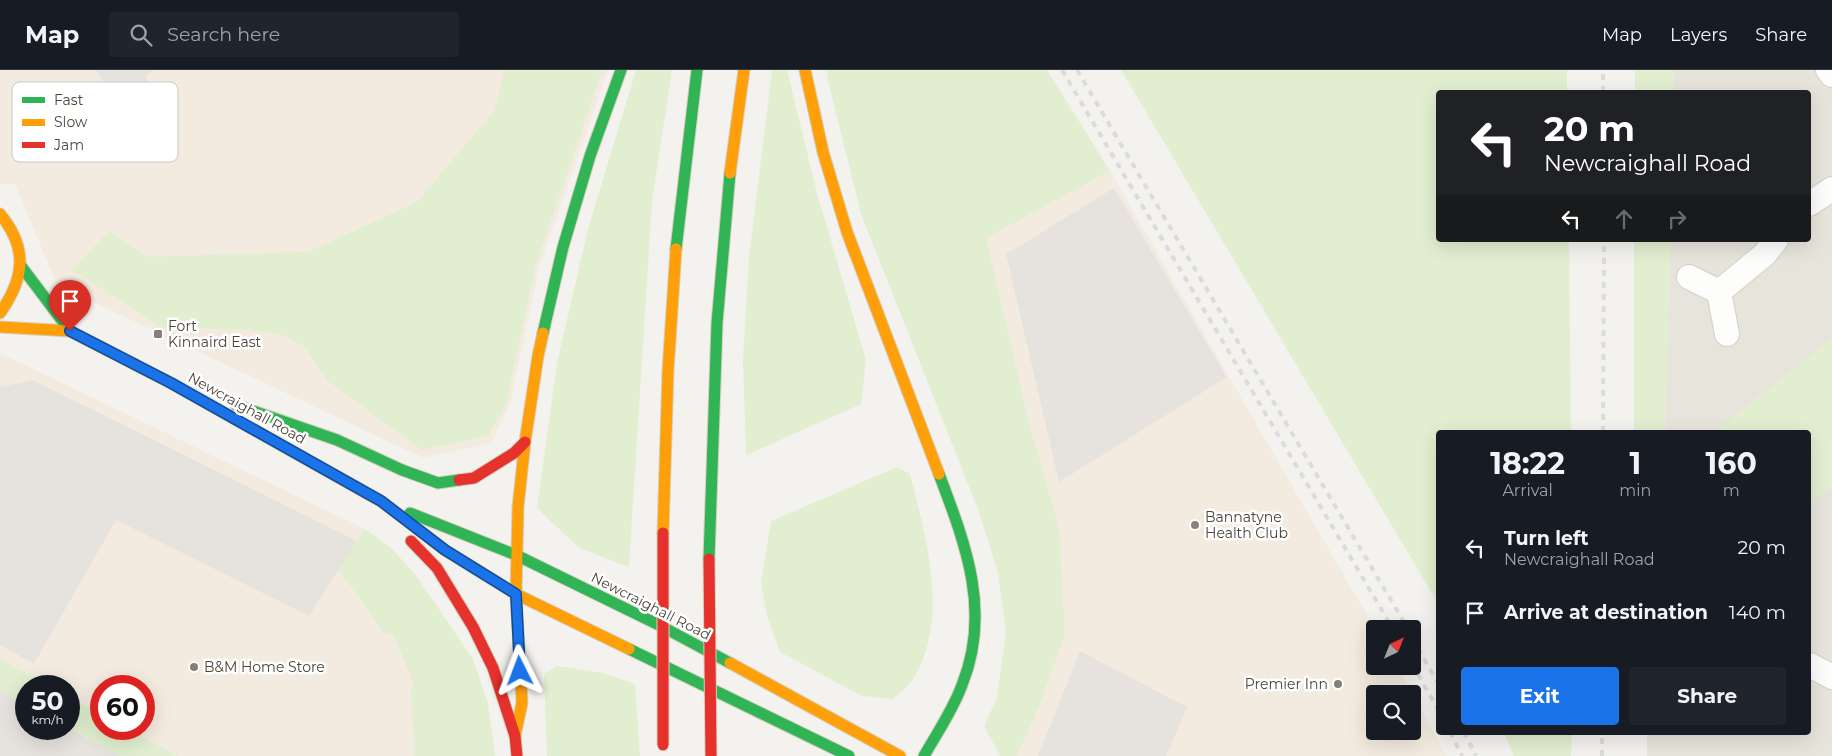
<!DOCTYPE html>
<html lang="en">
<head>
<meta charset="utf-8">
<style>
  body { margin:0; font-family:Montserrat,sans-serif; background:#20242c; color:#f1f3f6; height:100vh; display:flex; flex-direction:column; font-size:19px; white-space:nowrap }
  * { box-sizing:border-box; margin:0 }
  p { font-size:16px; color:#9ea1a6 }
  .icon { flex:none; width:28px; height:28px; fill:none; stroke:currentColor; stroke-width:2; stroke-linecap:round; stroke-linejoin:round }
  .map { position:relative; flex:1; overflow:hidden }
  .side { position:absolute; left:1436px; top:360px; width:375px; height:305px; display:flex; flex-direction:column; background:#171b24; border-radius:5px; box-shadow:0 5px 20px #0002 }
  .side>* { flex:none }
  .hud { position:absolute; left:1436px; top:20px; width:375px; height:152px; border-radius:5px; box-shadow:0 5px 20px #0002; background:#202124; color:#fff; overflow:hidden }
  .needle { width:32px; rotate:43deg }
  .buttons { position:absolute; left:1366px; top:550px; display:grid; gap:10px }
  .buttons a { display:grid; place-items:center; width:55px; height:55px; border-radius:5px; background:#171b24; box-shadow:0 5px 20px #0002; font-size:25px }
  .speed { position:absolute; left:15px; top:605px; display:flex; gap:10px; font-size:25px; font-weight:700; text-align:center }
  .speed>* { display:grid; place-content:center; width:65px; height:65px; border-radius:50%; background:#171b24; box-shadow:0 5px 20px #0002; line-height:1 }
  .speed small { font-size:12px; font-weight:400 }
  .speed .limit { border:8px solid #d22; background:#fff; color:#111 }
  .pin { position:absolute; display:grid; place-items:center; width:42px; height:42px; color:#fff; margin:-51px -21px; border-radius:50% 50% 50% 0; rotate:-45deg; box-shadow:0 0 5px #0007 }
  .pin .icon { rotate:45deg }
  .me { position:absolute; width:55px; margin:-28px; rotate:357deg; stroke-linejoin:round; filter:drop-shadow(0 0 4px #0008) }
  .turn { display:flex; align-items:center; gap:18px; height:105px; padding:0 25px; font-size:22px }
  .turn .icon { width:65px; height:65px; stroke-width:2.5 }
  .turn b { display:block; font-size:35px; line-height:42px }
  .lanes { display:flex; align-items:center; height:48px; padding:0 25px; background:#0003; justify-content:center; gap:25px; direction:ltr }
  .lanes .off { opacity:.35 }
  .eta { display:flex; justify-content:space-evenly; align-items:center; height:85px; text-align:center }
  .eta b { font-size:30px; font-weight:700; line-height:35px }
  .cta { display:flex; gap:10px; margin-top:auto; padding:10px 25px }
  .cta a { flex:1; height:58px; border-radius:5px; background:#1a73e8; color:#fff; font-size:20px; font-weight:700; line-height:58px; text-align:center }
  .cta a+a { background:#20242c; color:#f1f3f6 }
  ul { padding:0; list-style:none }
  li { display:flex; align-items:center; gap:15px; height:65px; padding:0 25px }
  li div { flex:1 }
  li b { display:block; font-size:19px }
  li em { font-style:normal }
  header { display:flex; align-items:center; gap:30px; box-sizing:border-box; height:70px; padding:0 25px; background:#171b24; border-bottom:1px solid #363941 }
  header strong { font-size:24px }
  nav { display:flex; gap:28px; margin-inline-start:auto; font-size:18px }
  .search { width:350px; height:45px; background:#20242c; display:flex; align-items:center; gap:12px; box-sizing:border-box; padding:0 18px; border-radius:5px; color:#9ea1a6; font-size:19px }
  .map>svg:first-child { display:block }
  .residential { fill:#e7e4dc }
  .commercial { fill:#f3ebdf; fill-rule:evenodd }
  .green { fill:#e1eecf }
  .parking { fill:#e6e3df }
  .lines { fill:none; stroke-linecap:round; stroke-linejoin:round }
  .street-casing { stroke:#d2d0cb; stroke-width:26 }
  .fast-casing { stroke:#d6cebb; stroke-width:13 }
  .slow-casing { stroke:#d6cebb; stroke-width:13 }
  .jam-casing { stroke:#d6cebb; stroke-width:13 }
  .street { stroke:#fdfdfc; stroke-width:24 }
  .fast { stroke:#30b455; stroke-width:11 }
  .slow { stroke:#ff9f0a; stroke-width:11 }
  .jam { stroke:#e5322d; stroke-width:11 }
  .rail { stroke:#dbdbda; stroke-width:4; stroke-dasharray:6 6; stroke-linecap:butt }
  .jam-bridge-casing { stroke:#d6cebb; stroke-width:13; stroke-linecap:butt }
  .jam-bridge { stroke:#e5322d; stroke-width:11 }
  .route-casing { stroke:#114b97; stroke-width:12 }
  .route { stroke:#1a73e8; stroke-width:9 }
  .poi-dot { fill:#868178; stroke:#fff; stroke-width:2 }
  .labels { text-anchor:middle; dominant-baseline:central; stroke-width:5; stroke-linejoin:round; paint-order:stroke }
  .poi-label { font-size:14px; fill:#4b4439; stroke:#fff; text-anchor:start }
  .street-label { font-size:14px; fill:#4b4439; stroke:#fff }
  .key { fill:#fff; stroke:#c9c7c4; stroke-width:1 }
  .key-label { font-size:14px; fill:#4b4439 }
</style>
</head>
<body>
<header>
<strong>Map</strong>
<div class="search"><svg class="icon" aria-label="search" viewBox="0 0 24 24"><circle cx="10" cy="10" r="6"/><path d="M15 15l6 6"/></svg>Search here</div>
<nav><a>Map</a><a>Layers</a><a>Share</a></nav>
</header>
<div class="map">
<svg width="1832" height="686" viewBox="0 0 1832 686">
  <rect width="100%" height="100%" fill="#f4f2ee"/>
  <g class="residential">
    <polygon points="1674,0 1832,0 1832,269 1715,362 1665,362 1670,170 1809,170 1809,22 1674,22"/>
    <polygon points="1832,411 1832,686 1647,686 1647,663 1809,662 1809,424"/>
  </g>
  <g class="commercial">
    <polygon points="0,0 608,0 539,198 510,335 491,373 423,388 57,215 15,114 0,114"/>
    <path d="M1110,101l265,458v37h22l50,90h-430l23,-52 25,-70 -6,-106 -30,-105 -43,-185zM1375,624h37v37h-37z"/>
    <path d="M0,283l365,176 87,151 -39,76h-413zM26,616h43v43h-43zM101,616h43v43h-43z"/>
  </g>
  <g class="green">
    <polygon points="505,0 602,0 535,198 506,334 488,366 422,380 328,311 305,277 284,265 248,260 161,257 72,200 109,161 147,187 308,182 417,132 494,41"/>
    <polygon points="636,0 672,0 652,131 629,497 579,478 537,438 557,293 588,159"/>
    <polygon points="772,0 787,0 817,123 866,290 861,334 746,385 743,290 749,187"/>
    <polygon points="827,0 1047,0 1110,101 986,168 1029,353 1059,458 1065,564 1040,634 1017,686 1000,686 984,656 997,628 1006,562 998,503 979,442 861,144 828,10"/>
    <polygon points="1121,0 1567,0 1567,22 1439,22 1439,170 1569,170 1571,362 1439,362 1439,535"/>
    <rect x="1635" y="0" width="39" height="22"/>
    <polygon points="1634,170 1670,170 1665,362 1634,362"/>
    <polygon points="1832,269 1832,417 1809,434 1809,362 1715,362"/>
    <path d="M897,397l13,7c16,64 41,146 2,207 -5,7 -14,13 -20,18l-30,-3 -82,-44 -13,-36 -6,-33 10,-62z"/>
    <polygon points="365,459 390,477 415,504 473,589 488,633 495,686 413,686 415,682 411,621 414,613 393,564 383,562 339,499"/>
    <polygon points="0,589 50,616 26,616 26,635 0,621"/>
    <polygon points="557,596 603,603 635,614 640,686 547,686 544,604"/>
    <polygon points="69,626 101,644 101,659 128,659 178,686 120,686 69,658"/>
    <polygon points="1504,663 1572,663 1571,686 1514,686"/>
  </g>
  <g class="parking">
    <polygon points="96,0 153,0 145,6 173,52 140,72"/>
    <polygon points="1114,118 1227,307 1059,412 1006,184"/>
    <polygon points="33,310 357,471 309,546 116,450 34,594 0,575 0,317"/>
    <polygon points="1080,581 1187,637 1166,686 1038,686"/>
    <polygon points="0,621 26,635 26,659 69,658 120,686 0,686"/>
  </g>
  <g class="lines">
    <g class="street-casing">
      <g id="street">
        <polyline points="1828,0 1832,5"/>
        <polyline points="1809,134 1832,119"/>
        <polyline points="1689,207 1719,222 1727,264"/>
        <polyline points="1719,222 1765,184 1776,170"/>
        <polyline points="1809,598 1810,595 1832,607"/>
      </g>
    </g>
    <g class="fast-casing">
      <g id="fast">
        <polyline points="676,179 697,0"/>
        <polyline points="21,196 70,261 171,313 370,425"/>
        <polyline points="543,263 563,177 590,86 621,0"/>
        <polyline points="236,335 337,370 402,400 438,413 459,410"/>
        <polyline points="410,443 516,485 659,555 730,593"/>
        <polyline points="709,489 717,253 730,103"/>
        <polyline points="629,579 849,686"/>
        <path d="M924,686c13,-23 29,-46 38,-71 30,-74 3,-142 -23,-211"/>
      </g>
    </g>
    <g class="slow-casing">
      <g id="slow">
        <polyline points="805,0 823,82 847,162 939,404"/>
        <polyline points="730,103 744,0"/>
        <path d="M0,144c28,34 25,64 0,99"/>
        <polyline points="0,257 70,261"/>
        <polyline points="370,425 381,431 445,480 516,524 629,579"/>
        <polyline points="663,463 668,301 676,179"/>
        <polyline points="730,593 900,686"/>
        <polyline points="515,666 522,633 516,524 518,437 525,372 538,286 543,263"/>
      </g>
    </g>
    <g class="jam-casing">
      <g id="jam">
        <polyline points="459,410 474,408 514,383 525,372"/>
        <polyline points="411,471 437,498 473,557 493,598 515,666 517,686"/>
      </g>
    </g>
    <use href="#street" class="street"/>
    <use href="#fast" class="fast"/>
    <use href="#slow" class="slow"/>
    <use href="#jam" class="jam"/>
    <g class="rail">
      <polyline points="1062,0 1393,559"/>
      <polyline points="1077,0 1408,559"/>
      <polyline points="1603,22 1603,0"/>
      <polyline points="1603,362 1604,170"/>
      <polyline points="1412,568 1439,615"/>
      <polyline points="1412,594 1439,641"/>
      <polyline points="1450,662 1462,686"/>
      <polyline points="1464,662 1476,686"/>
      <polyline points="1602,686 1602,662"/>
    </g>
    <g class="jam-bridge-casing">
      <g id="jam-bridge">
        <polyline points="663,463 663,675"/>
        <polyline points="709,489 711,686"/>
      </g>
    </g>
    <use href="#jam-bridge" class="jam-bridge"/>
  </g>
  <g class="lines">
    <g class="route-casing">
      <polyline id="route" points="70,261 171,313 381,431 445,480 516,524 520,601"/>
    </g>
    <use href="#route" class="route"/>
  </g>
  <g class="poi-dot">
    <rect x="153" y="259" width="10" height="10" rx="2.5"/>
    <circle cx="1195" cy="455" r="5"/>
    <circle cx="194" cy="597" r="5"/>
    <circle cx="1338" cy="614" r="5"/>
  </g>
  <g class="labels">
    <g class="poi-label">
      <text x="168" y="256">Fort<tspan x="168" dy="16">Kinnaird East</tspan></text>
      <text x="1205" y="447">Bannatyne<tspan x="1205" dy="16">Health Club</tspan></text>
      <text x="204" y="597">B&amp;M Home Store</text>
      <text x="1328" y="614" text-anchor="end">Premier Inn</text>
    </g>
    <g class="street-label">
      <text transform="translate(247 338) rotate(29)">Newcraighall Road</text>
      <text transform="translate(651 536) rotate(27)">Newcraighall Road</text>
    </g>
  </g>
  <rect x="12" y="12" width="166" height="80" rx="8" class="key"/>
  <rect x="22" y="27" width="23" height="6" fill="#30b455"/>
  <rect x="22" y="49" width="23" height="7" fill="#ff9f0a"/>
  <rect x="22" y="72" width="23" height="6" fill="#e5322d"/>
  <g class="key-label">
    <text x="54" y="35">Fast</text>
    <text x="54" y="57">Slow</text>
    <text x="54" y="80">Jam</text>
  </g>
</svg>
<div class="buttons">
<a><svg class="needle" viewBox="-14 -14 28 28"><path d="M0-13l5 13h-10z" fill="#e53935"/><path d="M0 13l5-13h-10z" fill="#9ea1a6"/></svg></a>
<a><svg class="icon" aria-label="search" viewBox="0 0 24 24"><circle cx="10" cy="10" r="6"/><path d="M15 15l6 6"/></svg></a>
</div>
<div class="speed"><div>50<small>km/h</small></div><div class="limit">60</div></div>
<div class="pin" style="left:70px;top:261px;background:#d93025"><svg class="icon" aria-label="arrive" viewBox="0 0 24 24"><path d="M6 21V4h12l-3 4 3 4H6"/></svg></div>
<svg class="me" style="left:520px;top:601px" viewBox="-20 -20 40 40"><path d="M0-17L14 15 0 8-14 15z" fill="#1a73e8" stroke="#fff" stroke-width="4"/></svg>
<div class="hud">
<div class="turn"><svg class="icon" aria-label="left" viewBox="0 0 24 24"><path d="M17 20v-9H6M10 6l-5 5 5 5"/></svg><div><b>20 m</b>Newcraighall Road</div></div>
<div class="lanes"><svg class="icon" aria-label="left" viewBox="0 0 24 24"><path d="M17 20v-9H6M10 6l-5 5 5 5"/></svg><svg class="icon off" aria-label="ahead" viewBox="0 0 24 24"><path d="M12 20V5M6 11l6-6 6 6"/></svg><svg class="icon off" aria-label="right" viewBox="0 0 24 24"><path d="M7 20v-9h11M14 6l5 5-5 5"/></svg></div>
</div>
<section class="side">
<div class="eta">
<div><b>18:22</b><p>Arrival</p></div>
<div><b>1</b><p>min</p></div>
<div><b>160</b><p>m</p></div>
</div>
<ul>
<li><svg class="icon" aria-label="left" viewBox="0 0 24 24"><path d="M17 20v-9H6M10 6l-5 5 5 5"/></svg><div><b>Turn left</b><p>Newcraighall Road</p></div><em>20 m</em></li>
<li><svg class="icon" aria-label="arrive" viewBox="0 0 24 24"><path d="M6 21V4h12l-3 4 3 4H6"/></svg><div><b>Arrive at destination</b></div><em>140 m</em></li>
</ul>
<div class="cta"><a>Exit</a><a>Share</a></div>
</section>
</div>
</body>
</html>
